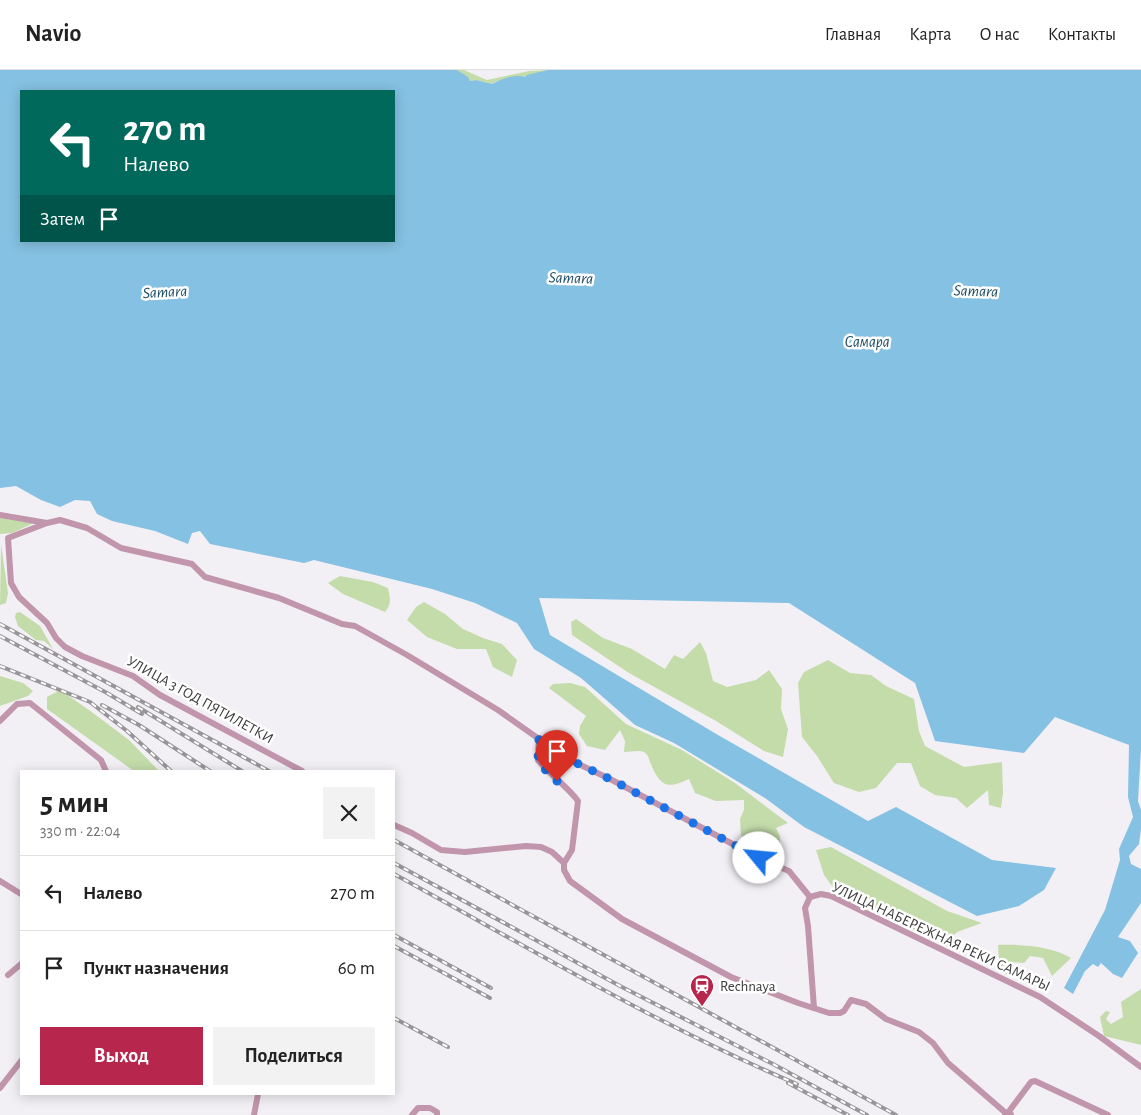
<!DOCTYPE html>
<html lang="ru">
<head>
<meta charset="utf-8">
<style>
  body { margin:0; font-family:"Alegreya Sans",sans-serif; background:#f2f2f2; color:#222; height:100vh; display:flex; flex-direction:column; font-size:19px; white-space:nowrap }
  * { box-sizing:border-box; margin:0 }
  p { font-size:16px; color:#767676 }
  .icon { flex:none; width:28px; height:28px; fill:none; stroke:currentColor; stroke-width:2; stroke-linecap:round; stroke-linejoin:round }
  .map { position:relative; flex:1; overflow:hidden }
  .sheet { position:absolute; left:20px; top:700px; width:375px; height:325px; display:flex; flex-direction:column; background:#fff; border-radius:0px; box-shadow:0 2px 12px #0003 }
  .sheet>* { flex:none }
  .top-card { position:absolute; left:20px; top:20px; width:375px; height:152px; border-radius:0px; box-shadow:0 2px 12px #0003; background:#00695c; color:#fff; overflow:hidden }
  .pin { position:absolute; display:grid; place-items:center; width:42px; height:42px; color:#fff; margin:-51px -21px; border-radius:50% 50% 50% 0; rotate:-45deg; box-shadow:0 0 5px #0007 }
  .pin .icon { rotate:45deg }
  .me { position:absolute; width:55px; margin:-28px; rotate:298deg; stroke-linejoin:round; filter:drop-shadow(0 0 4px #0008) }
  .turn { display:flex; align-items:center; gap:18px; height:105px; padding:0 20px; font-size:22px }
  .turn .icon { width:65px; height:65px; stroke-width:2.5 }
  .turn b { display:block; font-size:35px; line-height:42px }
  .then { display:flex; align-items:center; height:48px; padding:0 20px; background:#0003; gap:10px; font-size:19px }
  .round { display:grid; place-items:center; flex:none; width:52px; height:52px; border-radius:0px; background:#f2f2f2 }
  .head { display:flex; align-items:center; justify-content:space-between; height:85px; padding:0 20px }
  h1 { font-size:30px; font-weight:600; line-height:38px }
  .button { display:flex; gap:10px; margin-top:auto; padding:10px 20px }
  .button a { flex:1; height:58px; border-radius:0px; background:#b7264c; color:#fff; font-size:20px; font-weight:600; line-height:58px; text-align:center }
  .button a+a { background:#f2f2f2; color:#222 }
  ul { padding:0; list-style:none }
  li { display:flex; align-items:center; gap:15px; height:75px; padding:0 20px; border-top:1px solid #e0e0e0 }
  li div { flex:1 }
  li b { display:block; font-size:19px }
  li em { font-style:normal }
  header { display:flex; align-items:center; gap:30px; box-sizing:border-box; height:70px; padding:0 25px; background:#fff; border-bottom:1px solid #e0e0e0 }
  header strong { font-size:24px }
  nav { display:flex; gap:28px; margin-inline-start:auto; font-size:18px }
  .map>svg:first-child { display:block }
  .green { fill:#c3dcaa }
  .water { fill:#85c1e2; fill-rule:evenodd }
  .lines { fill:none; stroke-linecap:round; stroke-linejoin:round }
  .minor { stroke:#c195ac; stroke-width:6 }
  .tertiary { stroke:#c195ac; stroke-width:8 }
  .rail-casing { stroke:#979598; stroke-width:4 }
  .rail { stroke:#fff; stroke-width:2; stroke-dasharray:5.5; stroke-linecap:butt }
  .route { stroke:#1a73e8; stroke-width:9; stroke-dasharray:0 16.2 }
  .labels { text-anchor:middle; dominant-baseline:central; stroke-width:5; stroke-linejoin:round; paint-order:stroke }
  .street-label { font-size:15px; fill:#3d3c3d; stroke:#fff }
  .poi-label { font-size:15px; fill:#3d3c3d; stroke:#fff; text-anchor:start }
  .water-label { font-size:16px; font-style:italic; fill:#1d4d64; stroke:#fff }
</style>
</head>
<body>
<header>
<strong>Navio</strong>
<nav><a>Главная</a><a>Карта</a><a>О нас</a><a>Контакты</a></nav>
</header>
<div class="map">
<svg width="1141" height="1045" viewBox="0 0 1141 1045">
  <rect width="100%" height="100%" fill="#f3f0f5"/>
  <g class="green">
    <path d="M457,0h7l23,10 42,-9 19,-1c-8,3 -16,5 -24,7 -12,3 -21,0 -32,7l-16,-4 -6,1z"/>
    <polygon points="0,448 34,453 12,463 0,464"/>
    <polygon points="1,474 8,523 6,533 0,535"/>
    <path d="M340,506l33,6 15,6c2,10 4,16 -3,24l-42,-18 -15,-11z"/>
    <polygon points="424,532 445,544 463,559 483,568 502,574 517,590 512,607 493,597 486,579 457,579 427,567 407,550 416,537"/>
    <polygon points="20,542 40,556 53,579 44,571 36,570 18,556 15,547 16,543"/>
    <polygon points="576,549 603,568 632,579 665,599 674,585 683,589 700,572 706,583 713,611 727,617 756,610 769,600 782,619 781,639 788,659 783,687 764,681 716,651 629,603 572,565 571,552"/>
    <polygon points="828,590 850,603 871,605 886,616 914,629 919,661 925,676 964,697 1002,692 1003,723 1001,738 989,735 988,720 967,738 956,728 935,725 920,716 911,693 897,693 876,718 859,722 834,713 817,686 802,667 798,613 804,602"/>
    <polygon points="0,606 23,613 33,621 28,626 0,636"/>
    <path d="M570,613l15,4 41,37 56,26 53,33 53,40 -12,5 4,8v13l-24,-6 -15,-7 -1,-17 4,-9v-10l-28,1 -21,-8 -6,-14c-23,11 -29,7 -39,-17 -1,-3 -2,-8 -6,-10 -5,-2 -14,0 -20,0l1,-11 -5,-11 -15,20 -18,-4 -8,-12 1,-8 6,-10 -37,-28 4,-4z"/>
    <polygon points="60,620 89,640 129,670 159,701 134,701 47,639 47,627"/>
    <polygon points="831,777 947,841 982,853 957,862 946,873 914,860 897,849 861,835 838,824 824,805 816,780"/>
    <path d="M998,875c22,-1 54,1 73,13l-19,18 -9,-18 -13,-2 -6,7 -12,-1 -4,13 -8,-3z"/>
    <polygon points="1141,919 1141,975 1104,966 1100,947 1106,941 1110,942 1106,949 1111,954 1123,947 1121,932"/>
  </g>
  <path class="water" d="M0,0h457l11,7 2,4 6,-1 16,4c9,-5 23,-10 33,-7l2,-2 21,-5h593v679l-3,52 3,9v19l-2,15 -10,12 2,8 10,5v34l-23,34 12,4 8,12 -16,25 -9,-4 -12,-11 -3,4 -5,-3 -8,7 -12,23 -9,-6 41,-78 15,-50 -1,-11 14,-32 -5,-20 1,-52 -74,-28 -31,36 -89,-12 -20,-58 -126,-80 -250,-5 11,37 168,100 150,86 28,-14 96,53 64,8 -12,22 -25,16 -42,10 -173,-89 -39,-29 -91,-55 -39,-18 -54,-47 -47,-29 -17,-26 -42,-20 -43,-14 -118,-29 -10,3 -94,-19 -10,-13 -8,2 -4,11 -33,-13 -43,-10 -15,-7 -7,-13 -15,-1 -15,7 -19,-7 -25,-14 -16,2zM21,21h373v150h-373z"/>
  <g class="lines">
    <g class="minor">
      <polyline points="0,445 47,453 60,450 87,458 121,478 192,494 205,507 279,528 342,554 355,556 407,585 498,640 566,688 612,710 759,788 789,801 810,827 821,824 831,826 1040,927 1099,966 1141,997"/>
      <polyline points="47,453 8,468 11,513 19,527 47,553 56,568 65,577 82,586 133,606 160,625 302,701"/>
      <polyline points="0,651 17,634 30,633 101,690 106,701"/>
      <path d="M539,668l-1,22c13,16 29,26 40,41l-6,49 -8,13"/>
      <polyline points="394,755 412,763 441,780 465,782 526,776 541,777 552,782 564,793 564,800 570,811 622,849 731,907 798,933 829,943 840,943 844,941 851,930 866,934 886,949 919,962 933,973 948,993 1007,1044 1031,1012 1035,1011 1108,1045"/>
      <polyline points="0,811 21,824"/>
      <polyline points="810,827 805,838 808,856 814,938"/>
      <polyline points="8,905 21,894"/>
      <polyline points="0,1018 21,991"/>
      <polyline points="254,1045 258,1024"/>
      <polyline points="412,1045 418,1038 430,1038 437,1042 437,1045"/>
    </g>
    <polyline class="tertiary" points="1006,1045 1010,1045"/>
    <g class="rail-casing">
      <g id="rail">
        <polyline points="0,554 269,701"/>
        <polyline points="0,566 107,623 142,644"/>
        <polyline points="0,596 90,632 127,661 171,701"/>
        <polyline points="102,635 139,655 210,701"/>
        <polyline points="138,637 242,701"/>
        <polyline points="394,770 896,1045"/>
        <polyline points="394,793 620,916 773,994 867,1045"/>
        <path d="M394,804c132,72 263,151 403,210"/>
        <polyline points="394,865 491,918"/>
        <polyline points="394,876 490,928"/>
        <polyline points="394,948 448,977"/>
        <polyline points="788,1013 848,1045"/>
      </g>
    </g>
    <use href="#rail" class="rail"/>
  </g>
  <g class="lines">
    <polyline class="route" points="557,711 548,703 538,690 539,668 566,688 612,710 759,788"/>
  </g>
  <defs>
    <g id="station-pin" transform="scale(1.25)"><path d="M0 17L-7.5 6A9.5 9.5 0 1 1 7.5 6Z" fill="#b7264c" stroke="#fff"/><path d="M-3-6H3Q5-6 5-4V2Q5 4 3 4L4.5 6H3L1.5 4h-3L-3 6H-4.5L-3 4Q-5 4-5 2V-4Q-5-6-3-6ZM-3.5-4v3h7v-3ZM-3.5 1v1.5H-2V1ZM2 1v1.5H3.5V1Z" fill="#fff"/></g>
  </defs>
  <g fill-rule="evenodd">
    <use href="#station-pin" x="702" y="916"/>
  </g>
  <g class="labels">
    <g class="street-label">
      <text transform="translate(200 630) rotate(29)">УЛИЦА 3 ГОД ПЯТИЛЕТКИ</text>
      <text transform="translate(941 867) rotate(25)">УЛИЦА НАБЕРЕЖНАЯ РЕКИ САМАРЫ</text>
    </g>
    <g class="poi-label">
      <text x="720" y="916">Rechnaya</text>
    </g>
    <g class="water-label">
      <text transform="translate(571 208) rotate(2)">Samara</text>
      <text transform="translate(976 221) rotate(2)">Samara</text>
      <text transform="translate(165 222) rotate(-3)">Samara</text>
      <text x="867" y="272">Самара</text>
    </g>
  </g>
</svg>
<div class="pin" style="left:557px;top:711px;background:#d93025"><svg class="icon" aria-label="arrive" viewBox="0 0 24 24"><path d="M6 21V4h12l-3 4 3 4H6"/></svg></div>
<svg class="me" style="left:759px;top:788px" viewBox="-20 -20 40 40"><circle r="19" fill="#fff"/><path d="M0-13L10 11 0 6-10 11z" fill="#1a73e8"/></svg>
<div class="top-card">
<div class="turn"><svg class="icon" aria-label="left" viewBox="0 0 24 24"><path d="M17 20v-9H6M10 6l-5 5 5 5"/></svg><div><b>270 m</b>Налево</div></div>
<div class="then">Затем<svg class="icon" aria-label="arrive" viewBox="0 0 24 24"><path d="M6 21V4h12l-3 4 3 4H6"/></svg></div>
</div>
<section class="sheet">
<div class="head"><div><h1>5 мин</h1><p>330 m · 22:04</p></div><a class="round"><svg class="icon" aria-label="close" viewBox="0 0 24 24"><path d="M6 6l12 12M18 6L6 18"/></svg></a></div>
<ul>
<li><svg class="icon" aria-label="left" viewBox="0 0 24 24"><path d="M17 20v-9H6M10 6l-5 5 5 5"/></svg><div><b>Налево</b></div><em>270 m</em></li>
<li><svg class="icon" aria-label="arrive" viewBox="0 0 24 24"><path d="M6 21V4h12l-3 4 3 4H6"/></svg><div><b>Пункт назначения</b></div><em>60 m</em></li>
</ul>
<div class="button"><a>Выход</a><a>Поделиться</a></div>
</section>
</div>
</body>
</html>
